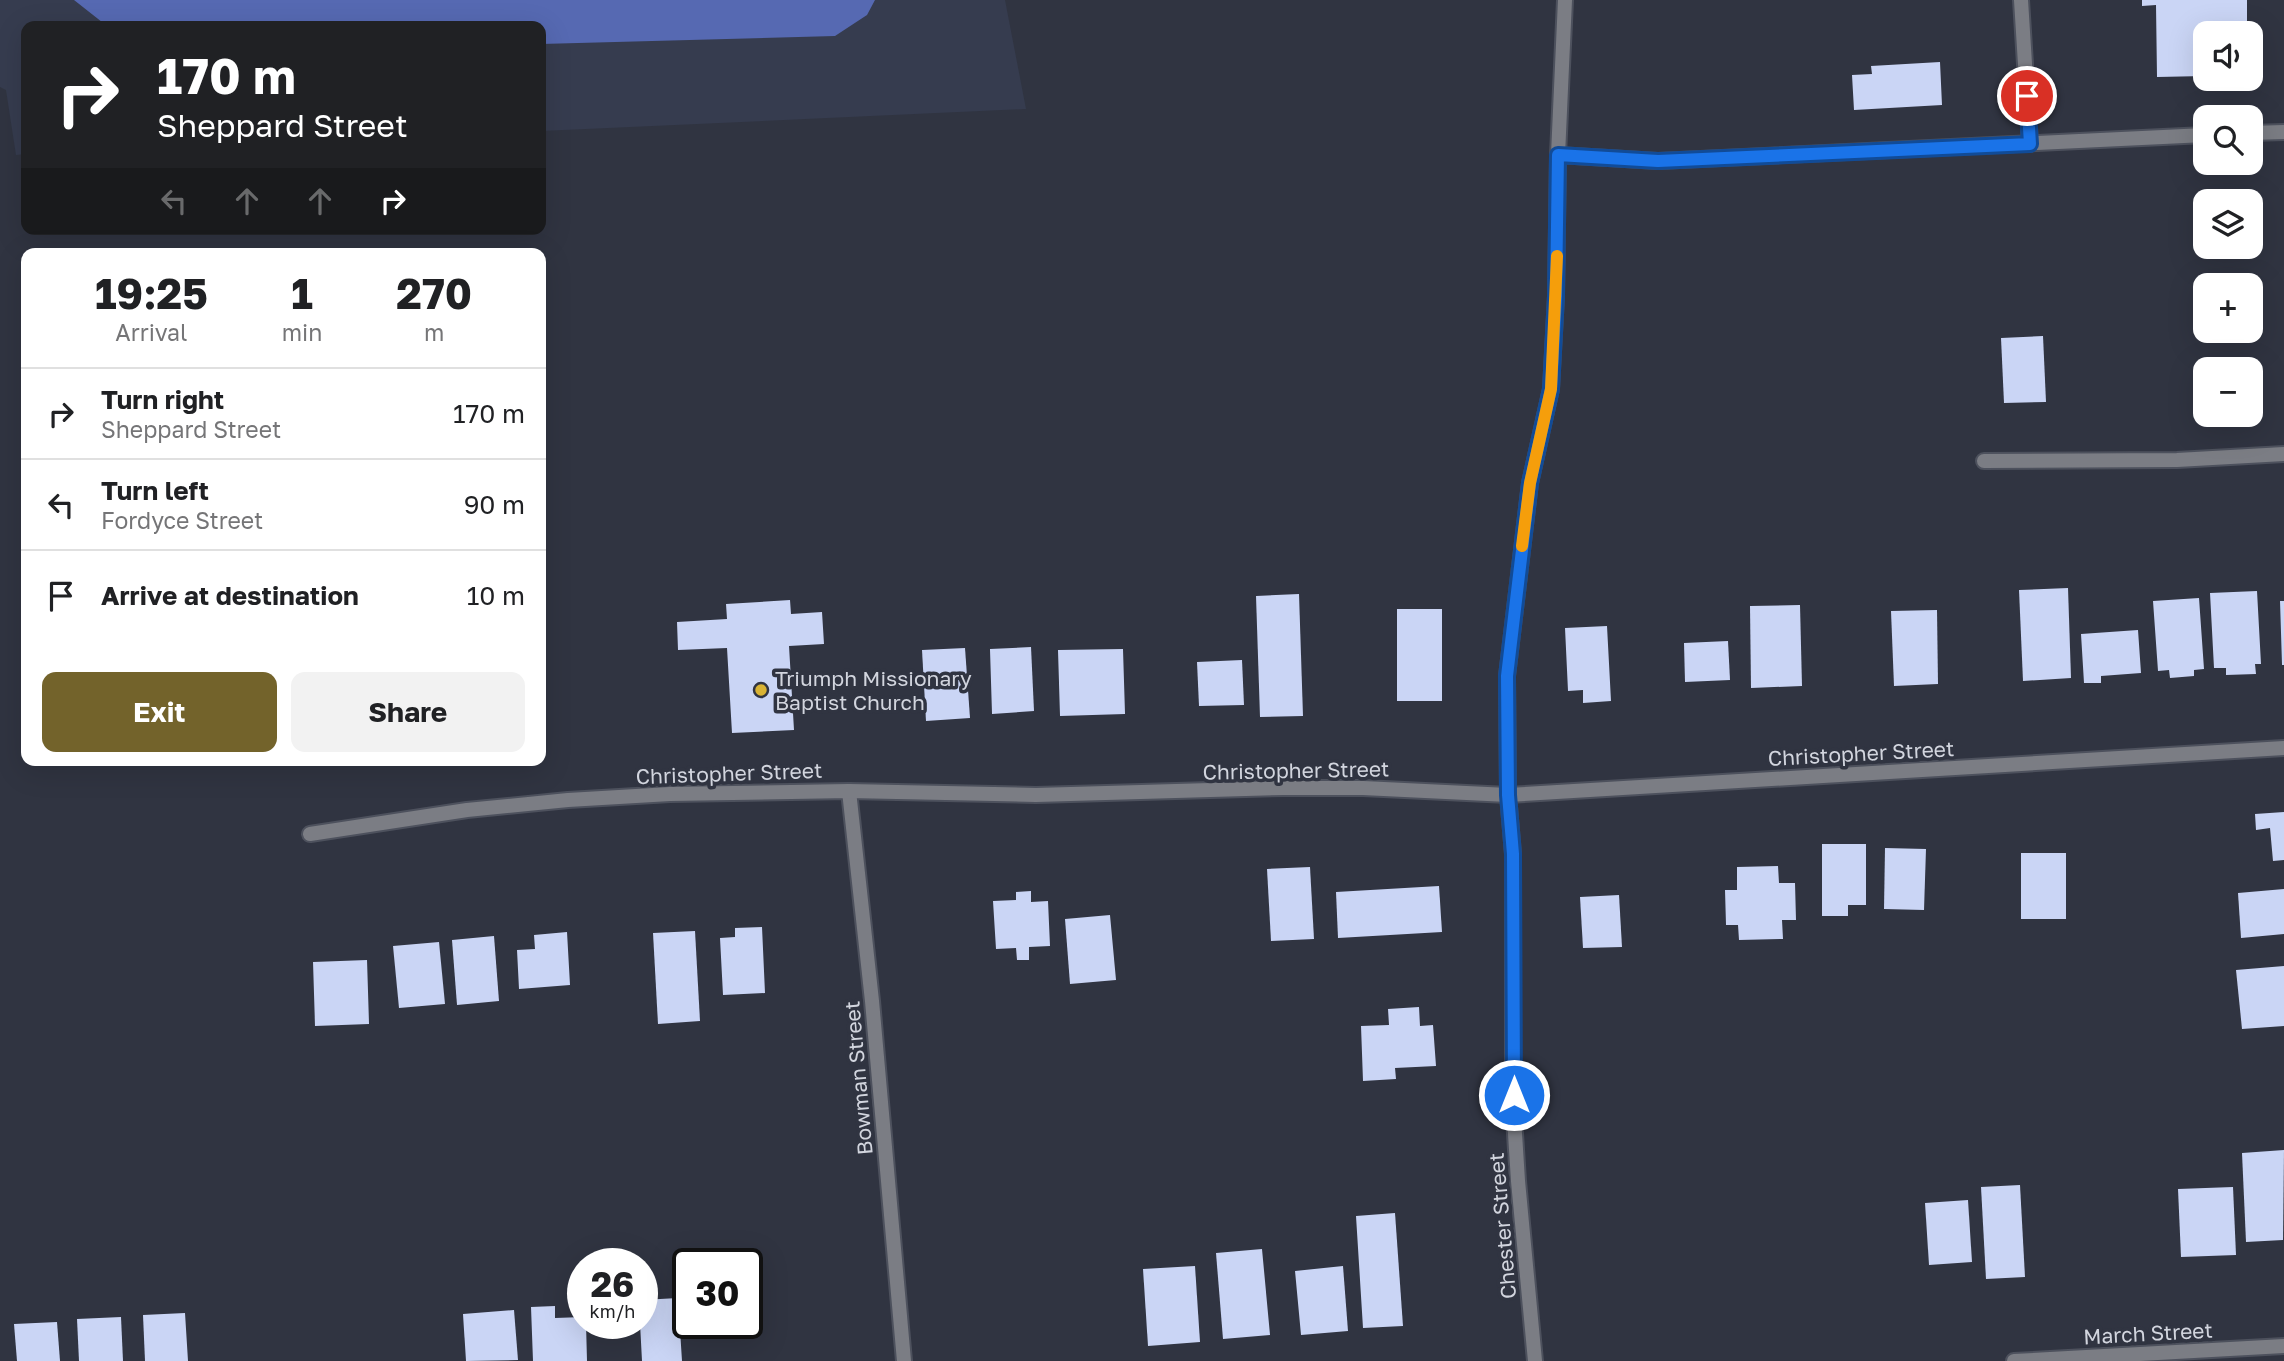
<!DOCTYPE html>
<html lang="en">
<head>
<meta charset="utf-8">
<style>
  body { margin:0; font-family:"Golos Text",sans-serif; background:#f2f2f2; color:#202124; height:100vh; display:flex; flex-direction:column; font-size:26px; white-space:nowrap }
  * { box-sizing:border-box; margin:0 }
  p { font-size:23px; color:#757577 }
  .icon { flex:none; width:38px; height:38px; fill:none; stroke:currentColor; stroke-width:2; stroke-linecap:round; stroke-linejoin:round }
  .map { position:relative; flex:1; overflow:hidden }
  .details { position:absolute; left:21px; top:248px; width:525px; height:518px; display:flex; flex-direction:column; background:#fff; border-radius:14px; box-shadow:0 7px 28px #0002 }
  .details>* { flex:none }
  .guide { position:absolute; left:21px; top:21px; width:525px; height:214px; border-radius:14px; box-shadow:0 7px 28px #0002; background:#202124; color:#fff; overflow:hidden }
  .fabs { position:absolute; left:2193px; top:21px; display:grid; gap:14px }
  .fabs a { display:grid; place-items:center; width:70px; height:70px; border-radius:14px; background:#fff; box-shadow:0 7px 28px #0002; font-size:35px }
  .speed { position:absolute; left:567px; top:1248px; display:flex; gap:14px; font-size:35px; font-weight:700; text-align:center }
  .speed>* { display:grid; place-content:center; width:91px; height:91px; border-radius:50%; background:#fff; box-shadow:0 7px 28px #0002; line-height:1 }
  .speed small { font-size:18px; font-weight:400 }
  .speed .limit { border:4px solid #111; border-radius:10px; background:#fff; color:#111 }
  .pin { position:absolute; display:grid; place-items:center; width:60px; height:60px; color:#fff; margin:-30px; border:4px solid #fff; border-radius:50%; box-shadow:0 2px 7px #0007 }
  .me { position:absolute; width:77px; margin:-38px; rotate:0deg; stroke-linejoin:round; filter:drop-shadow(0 0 5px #0008) }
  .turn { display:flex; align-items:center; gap:24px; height:147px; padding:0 21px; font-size:32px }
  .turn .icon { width:91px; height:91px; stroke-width:2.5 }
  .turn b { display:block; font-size:49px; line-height:60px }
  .lanes { display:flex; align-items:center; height:66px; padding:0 21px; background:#0003; justify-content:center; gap:35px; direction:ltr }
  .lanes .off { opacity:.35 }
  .eta { display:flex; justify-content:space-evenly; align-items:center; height:119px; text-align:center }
  .eta b { font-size:42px; font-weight:700; line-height:49px }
  .cta { display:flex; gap:14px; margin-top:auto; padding:14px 21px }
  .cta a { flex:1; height:80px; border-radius:14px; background:#73632b; color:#fff; font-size:28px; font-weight:700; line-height:80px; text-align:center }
  .cta a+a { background:#f2f2f2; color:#202124 }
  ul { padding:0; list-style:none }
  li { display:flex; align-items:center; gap:21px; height:91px; padding:0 21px; border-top:2px solid #e0e0e0 }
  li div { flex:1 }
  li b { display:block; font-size:26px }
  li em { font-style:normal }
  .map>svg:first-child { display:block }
  .built { fill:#363c4f }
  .water { fill:#5669b2 }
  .building { fill:#cad5f5 }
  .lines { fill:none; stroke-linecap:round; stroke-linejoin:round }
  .street-casing { stroke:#4d515d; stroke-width:18 }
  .street { stroke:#7b7d84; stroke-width:14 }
  .route-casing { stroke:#114b97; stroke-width:18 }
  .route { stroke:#1a73e8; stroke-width:12 }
  .slow { stroke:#f59e0b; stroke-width:12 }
  .poi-dot { fill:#d9b334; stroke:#303441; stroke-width:2.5 }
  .labels { text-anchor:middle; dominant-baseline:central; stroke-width:7; stroke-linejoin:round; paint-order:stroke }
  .poi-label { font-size:21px; fill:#d2d5de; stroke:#303441; text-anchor:start }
  .street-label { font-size:21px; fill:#d2d5de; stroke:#303441 }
</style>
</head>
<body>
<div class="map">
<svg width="2284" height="1361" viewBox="0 0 2284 1361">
  <rect width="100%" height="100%" fill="#303441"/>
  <polygon class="built" points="0,0 1005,0 1026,109 541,131 541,26 26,26 26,154 16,155 6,90 0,87"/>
  <polygon class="water" points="74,0 875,0 867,15 835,36 541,44 541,26 107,26"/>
  <g class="building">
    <polygon points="2142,0 2247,0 2247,33 2205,33 2205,76 2157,77 2156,5 2142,6"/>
    <polygon points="1940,62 1942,105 1854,110 1852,75 1872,74 1871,66"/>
    <polygon points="2043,336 2046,402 2004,403 2001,338"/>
    <polygon points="2068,588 2071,678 2023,681 2019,590"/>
    <polygon points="2257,591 2261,664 2255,664 2256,674 2226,675 2226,668 2214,668 2210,593"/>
    <polygon points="1299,594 1303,716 1260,717 1256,596"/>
    <polygon points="2199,598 2204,669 2194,670 2194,676 2170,678 2169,670 2158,671 2153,601"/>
    <polygon points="790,600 791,614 822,612 824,644 789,646 794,730 732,733 727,648 678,650 677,622 727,619 726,604"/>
    <polygon points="2280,601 2284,601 2284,665 2282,665"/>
    <polygon points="1800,605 1802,686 1751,688 1750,606"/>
    <rect x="1397" y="609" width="45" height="92"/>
    <polygon points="1937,610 1938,684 1894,686 1891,611"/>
    <polygon points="1607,626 1611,701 1583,703 1583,690 1568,691 1565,628"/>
    <polygon points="2138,630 2141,673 2101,676 2101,683 2084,683 2081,634"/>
    <polygon points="1728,641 1730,680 1685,682 1684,643"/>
    <polygon points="1031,647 1034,711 992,714 990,649"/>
    <polygon points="965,648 970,718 926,721 922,650"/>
    <polygon points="1123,649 1125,714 1060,716 1058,650"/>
    <polygon points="1242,660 1244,705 1199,706 1197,662"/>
    <polygon points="2284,812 2284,860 2273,861 2270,828 2256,830 2255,814"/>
    <polygon points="1822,844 1866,844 1866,905 1848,905 1848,916 1822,916"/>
    <polygon points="1885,848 1926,849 1924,910 1884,909"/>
    <rect x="2021" y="853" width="45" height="66"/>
    <polygon points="1778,866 1779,883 1795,883 1796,920 1782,920 1783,939 1739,940 1738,925 1726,925 1725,890 1737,890 1737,867"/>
    <polygon points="1310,867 1314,939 1271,941 1267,869"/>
    <polygon points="1439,886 1442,932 1338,938 1336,892"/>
    <polygon points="2284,889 2284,934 2241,938 2238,893"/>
    <polygon points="1031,891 1031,902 1048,901 1050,946 1029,947 1029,960 1017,960 1016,948 996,949 993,901 1016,900 1016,892"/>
    <polygon points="1619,895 1622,947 1583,948 1580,897"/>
    <polygon points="1110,915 1116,980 1070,984 1065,919"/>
    <polygon points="762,927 765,993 723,995 720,938 735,937 735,928"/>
    <polygon points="695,931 700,1021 658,1024 653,933"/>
    <polygon points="567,932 570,985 519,989 517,950 535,949 534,935"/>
    <polygon points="494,936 499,1001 457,1005 452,940"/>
    <polygon points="439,942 445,1004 399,1008 393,946"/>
    <polygon points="367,960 369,1024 315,1026 313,962"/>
    <polygon points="2284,966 2284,1026 2242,1029 2236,970"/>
    <polygon points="1419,1007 1420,1026 1433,1025 1436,1066 1395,1068 1396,1079 1363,1081 1361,1026 1389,1025 1388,1009"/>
    <polygon points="2284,1150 2283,1240 2246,1242 2242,1153"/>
    <polygon points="2020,1185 2025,1277 1986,1279 1981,1187"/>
    <polygon points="2233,1187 2236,1255 2181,1257 2178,1189"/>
    <polygon points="1968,1200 1972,1262 1929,1265 1925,1203"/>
    <polygon points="1395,1213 1403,1326 1363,1328 1356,1216"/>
    <polygon points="1262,1249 1270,1335 1223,1339 1216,1253"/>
    <polygon points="1195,1266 1200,1342 1148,1346 1143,1269"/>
    <polygon points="1343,1266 1348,1331 1301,1335 1295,1271"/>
    <polygon points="678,1298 682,1361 642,1361 640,1323 642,1323 642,1300"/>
    <polygon points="555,1306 555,1318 583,1317 583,1323 586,1323 587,1361 533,1361 531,1307"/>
    <polygon points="514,1310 518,1360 466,1361 463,1314"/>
    <polygon points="185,1313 188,1361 145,1361 143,1315"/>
    <polygon points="121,1317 123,1361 79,1361 77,1319"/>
    <polygon points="57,1322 60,1361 17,1361 14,1324"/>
  </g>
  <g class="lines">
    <g class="street-casing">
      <g id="street">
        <polyline points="2021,0 2030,144"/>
        <polyline points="2250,133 2284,132"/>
        <polyline points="1558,155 1658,161 2205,135"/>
        <polyline points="1984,461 2177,460 2284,454"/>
        <polyline points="849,791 872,1001 904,1361"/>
        <polyline points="310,834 467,810 568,800 670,794 849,791 1036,795 1283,788 1363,788 1508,795 2284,748"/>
        <polyline points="1535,1361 1518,1181 1513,1102 1513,854 1508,795 1507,676 1530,483 1551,389 1556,296 1558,155 1565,0"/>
        <polyline points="2014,1361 2284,1346"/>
      </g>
    </g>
    <use href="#street" class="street"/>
  </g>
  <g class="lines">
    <g class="route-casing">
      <polyline id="route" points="1514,1095 1513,854 1508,795 1507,676 1530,483 1551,389 1556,296 1558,155 1658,161 2030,144 2027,96"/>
    </g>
    <use href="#route" class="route"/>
    <polyline class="slow" points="1522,546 1530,483 1551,389 1557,256"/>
  </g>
  <circle class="poi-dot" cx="761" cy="690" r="7"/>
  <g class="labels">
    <g class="poi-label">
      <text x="775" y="678">Triumph Missionary<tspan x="775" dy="24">Baptist Church</tspan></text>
    </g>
    <g class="street-label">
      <text transform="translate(1861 753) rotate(-3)">Christopher Street</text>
      <text transform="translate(1296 770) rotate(-1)">Christopher Street</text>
      <text transform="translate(729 773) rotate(-2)">Christopher Street</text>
      <text transform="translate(858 1078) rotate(-95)">Bowman Street</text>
      <text transform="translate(1502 1226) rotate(-95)">Chester Street</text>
      <text transform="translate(2148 1333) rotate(-3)">March Street</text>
    </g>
  </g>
</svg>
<div class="fabs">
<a><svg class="icon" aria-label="sound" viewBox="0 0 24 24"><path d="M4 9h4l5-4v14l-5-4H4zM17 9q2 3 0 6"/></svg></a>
<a><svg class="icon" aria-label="search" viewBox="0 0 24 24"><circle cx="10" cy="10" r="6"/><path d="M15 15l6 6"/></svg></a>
<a><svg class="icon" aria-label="layers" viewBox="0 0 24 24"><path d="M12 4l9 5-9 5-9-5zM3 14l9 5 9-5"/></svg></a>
<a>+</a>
<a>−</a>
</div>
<div class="speed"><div>26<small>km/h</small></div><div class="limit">30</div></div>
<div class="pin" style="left:2027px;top:96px;background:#d93025"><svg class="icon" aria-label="arrive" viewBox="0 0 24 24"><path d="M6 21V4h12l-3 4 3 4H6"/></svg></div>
<svg class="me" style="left:1514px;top:1095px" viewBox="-20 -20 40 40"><circle r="17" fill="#1a73e8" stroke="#fff" stroke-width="3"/><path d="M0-11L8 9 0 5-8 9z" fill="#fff"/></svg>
<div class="guide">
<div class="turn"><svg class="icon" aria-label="right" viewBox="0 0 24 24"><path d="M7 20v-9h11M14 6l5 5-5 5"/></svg><div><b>170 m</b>Sheppard Street</div></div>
<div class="lanes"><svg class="icon off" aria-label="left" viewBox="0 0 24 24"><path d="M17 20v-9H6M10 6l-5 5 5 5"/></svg><svg class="icon off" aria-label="ahead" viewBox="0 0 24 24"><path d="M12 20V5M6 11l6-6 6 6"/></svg><svg class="icon off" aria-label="ahead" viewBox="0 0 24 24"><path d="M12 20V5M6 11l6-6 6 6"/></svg><svg class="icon" aria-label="right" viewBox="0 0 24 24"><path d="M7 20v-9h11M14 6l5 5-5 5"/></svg></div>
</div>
<section class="details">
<div class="eta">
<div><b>19:25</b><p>Arrival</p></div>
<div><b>1</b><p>min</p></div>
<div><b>270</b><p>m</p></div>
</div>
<ul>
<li><svg class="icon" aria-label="right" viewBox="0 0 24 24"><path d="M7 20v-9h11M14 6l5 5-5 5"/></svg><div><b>Turn right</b><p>Sheppard Street</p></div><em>170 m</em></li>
<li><svg class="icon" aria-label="left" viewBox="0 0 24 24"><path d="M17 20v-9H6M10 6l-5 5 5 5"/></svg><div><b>Turn left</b><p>Fordyce Street</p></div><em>90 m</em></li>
<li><svg class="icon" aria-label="arrive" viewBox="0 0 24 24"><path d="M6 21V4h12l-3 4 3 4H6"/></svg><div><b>Arrive at destination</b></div><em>10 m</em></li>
</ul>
<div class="cta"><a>Exit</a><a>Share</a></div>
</section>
</div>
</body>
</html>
